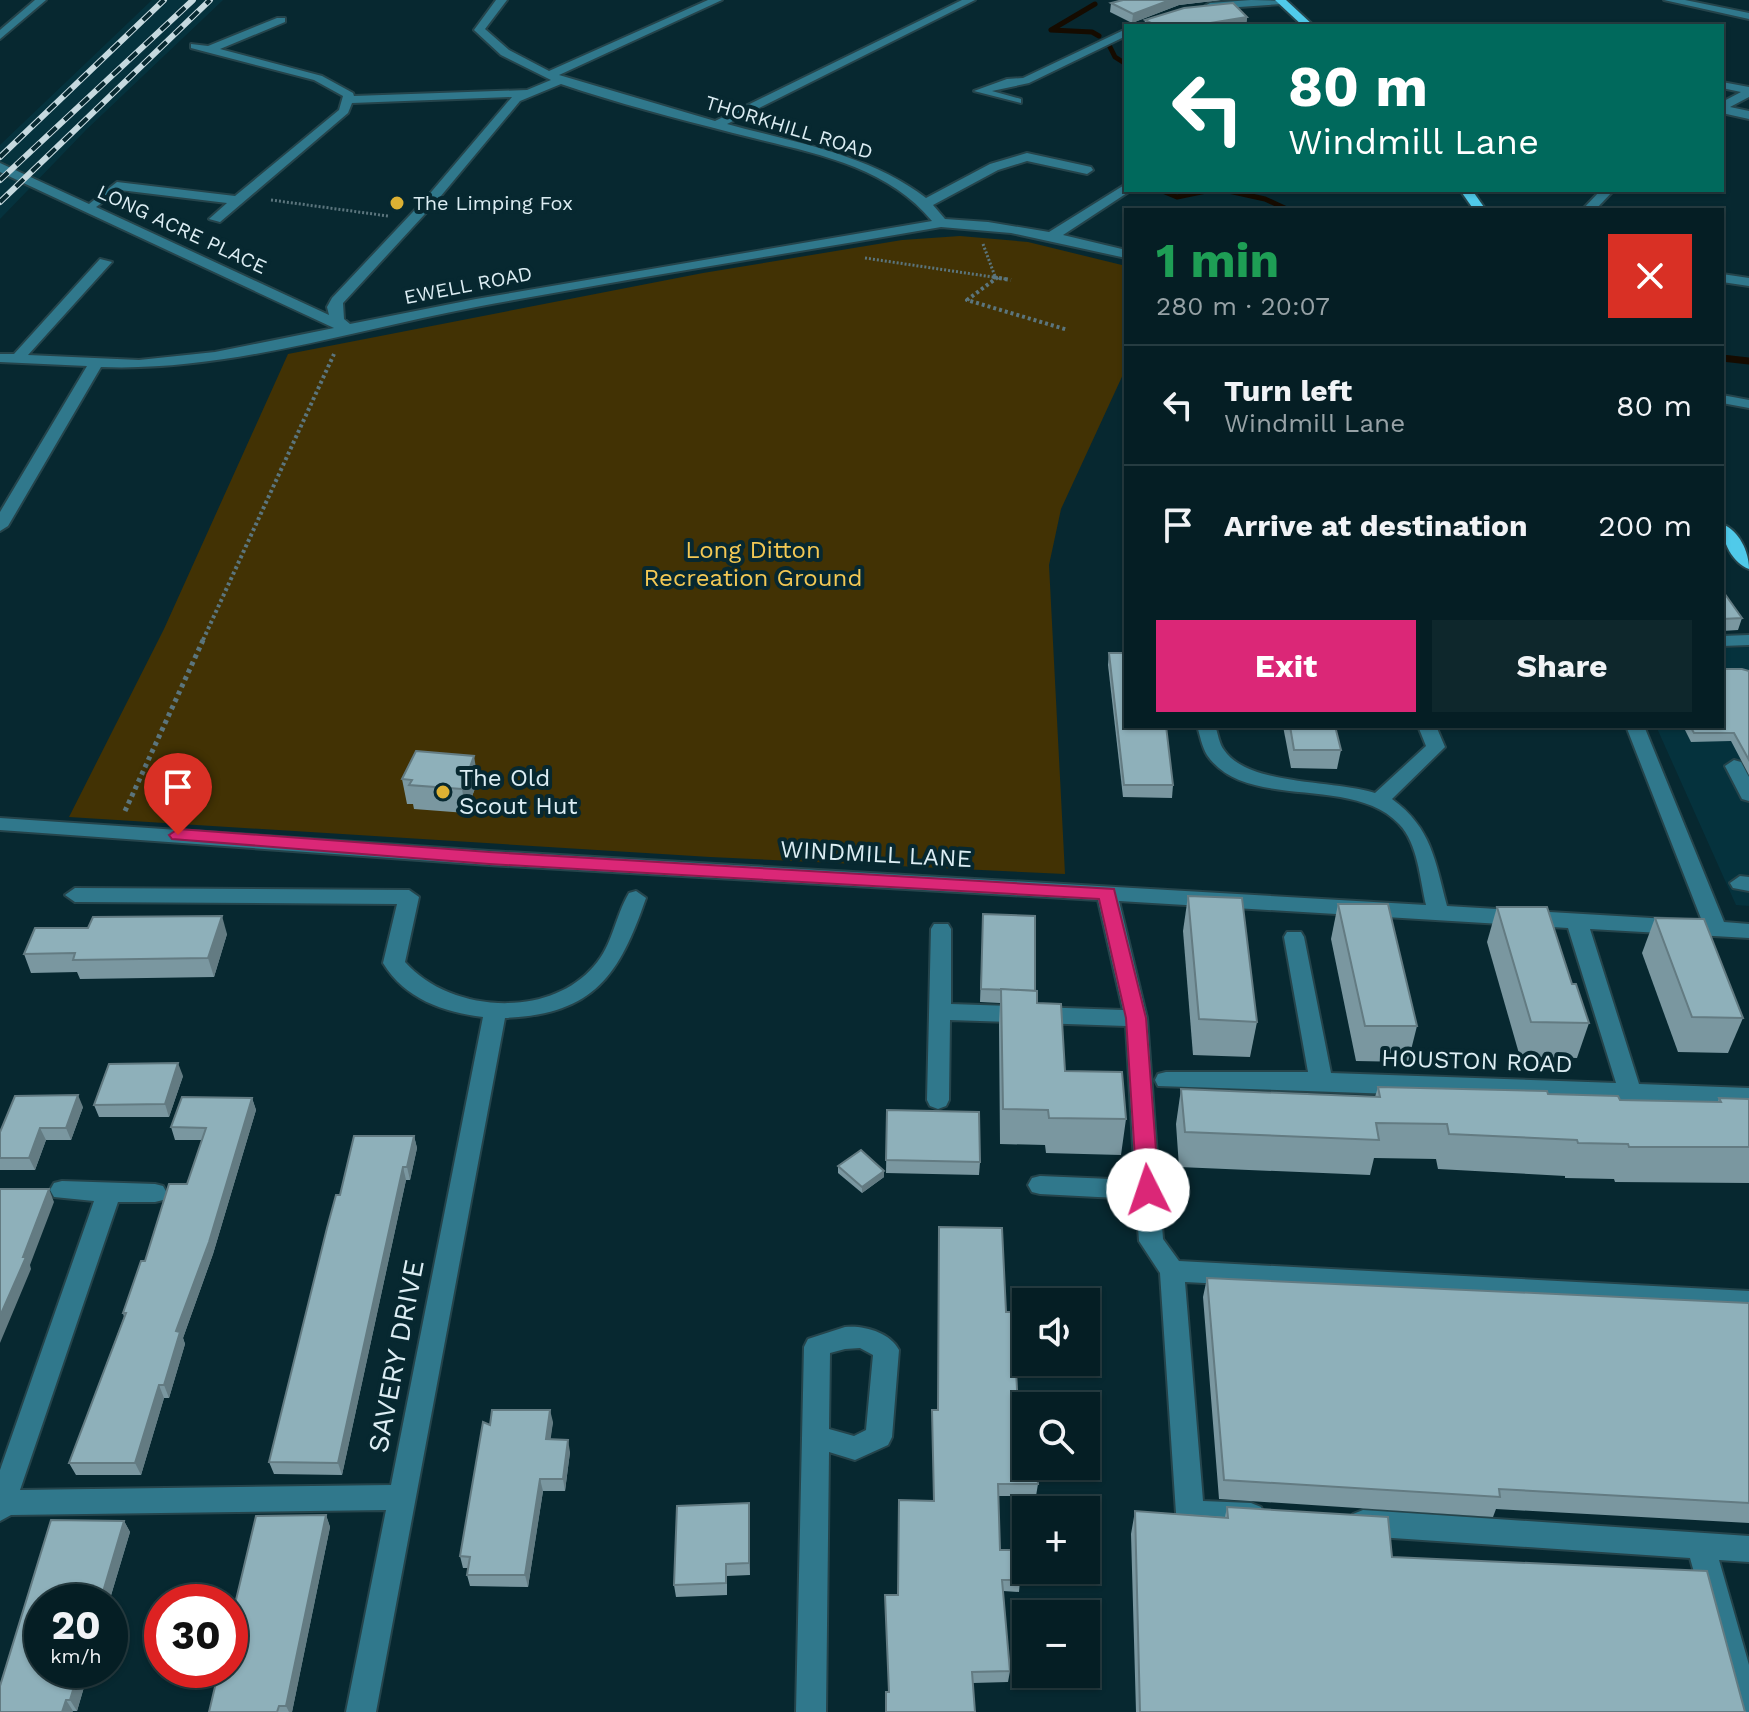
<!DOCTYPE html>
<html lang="en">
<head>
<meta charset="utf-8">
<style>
  body { margin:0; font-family:"Work Sans",sans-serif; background:#0e272c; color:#f1f3f6; height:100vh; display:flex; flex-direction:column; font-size:30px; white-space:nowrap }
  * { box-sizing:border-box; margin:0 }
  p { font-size:26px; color:#97a2a6 }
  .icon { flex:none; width:44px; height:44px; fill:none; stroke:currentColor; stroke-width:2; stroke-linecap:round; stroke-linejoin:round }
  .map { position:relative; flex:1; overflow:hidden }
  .details { position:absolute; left:1124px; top:208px; width:600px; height:520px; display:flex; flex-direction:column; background:#051e24; border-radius:0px; box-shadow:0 2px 6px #0004,0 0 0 2px #263c41 }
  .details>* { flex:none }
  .top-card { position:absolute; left:1124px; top:24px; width:600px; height:168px; border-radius:0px; box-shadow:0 2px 6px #0004,0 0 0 2px #263c41; background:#00695c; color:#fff; overflow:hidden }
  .controls { position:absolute; left:1012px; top:1288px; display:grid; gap:16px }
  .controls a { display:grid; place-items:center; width:88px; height:88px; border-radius:0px; background:#051e24; box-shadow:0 2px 6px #0004,0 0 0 2px #263c41; font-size:40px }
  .speed { position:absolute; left:24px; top:1584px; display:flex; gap:16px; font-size:40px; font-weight:700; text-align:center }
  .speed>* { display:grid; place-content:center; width:104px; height:104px; border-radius:50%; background:#051e24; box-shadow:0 2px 6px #0004,0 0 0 2px #263c41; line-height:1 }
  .speed small { font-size:20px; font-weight:400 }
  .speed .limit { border:12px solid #d22; background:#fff; color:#111 }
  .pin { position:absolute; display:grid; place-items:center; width:68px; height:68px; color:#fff; margin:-82px -34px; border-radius:50% 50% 50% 0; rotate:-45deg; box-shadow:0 0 8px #0007 }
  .pin .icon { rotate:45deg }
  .me { position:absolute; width:88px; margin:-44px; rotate:356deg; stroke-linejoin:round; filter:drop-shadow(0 0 6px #0008) }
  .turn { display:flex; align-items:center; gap:28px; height:168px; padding:0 32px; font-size:36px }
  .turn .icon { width:104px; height:104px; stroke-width:2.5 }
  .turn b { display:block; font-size:56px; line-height:68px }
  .round { display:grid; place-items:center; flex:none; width:84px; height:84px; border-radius:0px; background:#0e272c }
  .head { display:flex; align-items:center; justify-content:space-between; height:136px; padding:0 32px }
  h1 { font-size:48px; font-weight:700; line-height:60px; color:#1e9e55 }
  .primary-button { display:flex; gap:16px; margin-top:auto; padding:16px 32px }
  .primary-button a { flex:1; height:92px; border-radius:0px; background:#db2777; color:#fff; font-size:32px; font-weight:700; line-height:92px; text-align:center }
  .primary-button a+a { background:#0e272c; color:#f1f3f6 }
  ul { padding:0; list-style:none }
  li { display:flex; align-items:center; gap:24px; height:120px; padding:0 32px; border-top:2px solid #263c41 }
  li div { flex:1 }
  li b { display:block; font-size:30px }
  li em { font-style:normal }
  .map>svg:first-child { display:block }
  .built { fill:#05323d }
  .green { fill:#423204 }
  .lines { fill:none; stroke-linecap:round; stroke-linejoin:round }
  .stream-far1 { stroke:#150b00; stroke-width:5 }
  .stream { stroke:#150b00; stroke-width:7 }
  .minor-casing { stroke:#25444b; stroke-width:4 }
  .major-casing { stroke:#25444b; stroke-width:4 }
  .path-far2 { stroke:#5b757d; stroke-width:3; stroke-dasharray:2 2; stroke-linecap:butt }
  .path-far1 { stroke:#5b757d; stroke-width:4; stroke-dasharray:3 3; stroke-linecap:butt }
  .path { stroke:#5b757d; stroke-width:5; stroke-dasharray:4 4; stroke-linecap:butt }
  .minor { fill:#30788c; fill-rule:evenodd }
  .major { fill:#50caea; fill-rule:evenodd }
  .rail-casing { stroke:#c6d9df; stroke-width:6 }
  .rail { stroke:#072830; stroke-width:4; stroke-dasharray:11; stroke-linecap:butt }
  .wall { fill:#7a97a0 }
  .shaded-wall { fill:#637b82 }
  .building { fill:#8eb0ba; stroke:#637b82; stroke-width:2 }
  .route { fill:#db2777; stroke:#8e194d; stroke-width:2 }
  .poi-dot { fill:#ddb133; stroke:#072830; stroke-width:3 }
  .labels { text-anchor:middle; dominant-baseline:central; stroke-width:8; stroke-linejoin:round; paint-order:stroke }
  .far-street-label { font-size:20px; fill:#dcedf3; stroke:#072830 }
  .far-poi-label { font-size:20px; fill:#dcedf3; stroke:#072830; text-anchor:start }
  .park-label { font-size:24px; fill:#f3c854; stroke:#072830 }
  .poi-label { font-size:24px; fill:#dcedf3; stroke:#072830; text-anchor:start }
  .street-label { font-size:24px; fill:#dcedf3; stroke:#072830 }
  .near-street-label { font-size:28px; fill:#dcedf3; stroke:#072830 }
</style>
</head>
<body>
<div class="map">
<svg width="1749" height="1712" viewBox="0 0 1749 1712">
  <rect width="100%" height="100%" fill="#072830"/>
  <g class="built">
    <polygon points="152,0 223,0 86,130 0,219 0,145"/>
    <polygon points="1749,647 1749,906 1736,905 1656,726 1722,726 1722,648"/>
  </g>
  <polygon class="green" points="960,236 1028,242 1126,266 1126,368 1061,509 1049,565 1065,874 710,857 69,817 164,629 288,354 703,273 902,240"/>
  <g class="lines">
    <g class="stream-far1">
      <polyline points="1095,4 1051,30 1092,32 1099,36"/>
      <polyline points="1110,47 1115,57 1126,64"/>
      <polyline points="1160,190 1177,197 1211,190"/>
      <polyline points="1224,190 1265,199 1289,210"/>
    </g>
    <polyline class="stream" points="1722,358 1749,361"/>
    <g class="minor-casing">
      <g id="minor">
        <polygon points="35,0 46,0 0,39 0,30"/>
        <path d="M496,0h11l-22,29 24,21 40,21 159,-71h14l-163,75 156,46 247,-121h13l-248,124c69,19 141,30 199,74l64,-34 37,-11 64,14 2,3 -6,4 -60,-13 -29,9 -65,35 12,14 43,3 61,10 77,-48v6l4,1 -67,44 63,15v8l-115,-25 -70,-6c-155,27 -310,51 -465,80 -122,23 -251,65 -375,60l-93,159 -8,5v-19l87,-146 -87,-4v-8h14l86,-95 12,3 -84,93 111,5 76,-8 119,-24 -334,-156v-9l89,41 28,-22 118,14 104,-86 4,-14 -29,-16 -123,-32v-4l17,2 69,-28h8v4l-65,27 102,27 31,17 1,3 173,-6 24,-10 -50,-25 -27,-25zM561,84c56,19 114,34 172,49 69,18 151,29 199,88l-456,78 -126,25 -6,-5 -1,-16 92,-100 85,-102zM512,97l-85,100 -95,101 -5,9 2,8 -233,-108 24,-17 107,13 -18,16 11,3 128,-109 4,-10z"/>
        <polygon points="1251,0 1287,1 1282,4 1210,9 1205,6 1210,3"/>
        <polygon points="1664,0 1685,0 1749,13 1749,19"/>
        <polygon points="1126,29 1126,36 1029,83 992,91 1021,99 1021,103 974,91 1007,79 1023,78"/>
        <polygon points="1722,82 1749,87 1749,97 1730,107 1749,111 1749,119 1722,113 1722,102 1741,92 1722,88"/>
        <polygon points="1601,190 1614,190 1595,210 1582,210"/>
        <polygon points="1722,274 1749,278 1749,286 1722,282"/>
        <polygon points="1722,395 1749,400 1749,408 1722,403"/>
        <polygon points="1749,635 1749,645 1722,646 1722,636"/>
        <path d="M1197,726h18c3,7 4,18 9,24 24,36 111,30 151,43l51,-47 -8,-20h18l9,21 -53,52c40,29 43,62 55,107l255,15 -76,-195h18l80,196 25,2v14l-159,-9 49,155 110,4v18l-591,-20 -3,-6 3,-6 8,-2h142l-24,-135 3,-5h14l3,5 27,136 285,10 -48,-155 -449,-27 28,117 16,221 16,22 570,30v20l-564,-29 18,219 48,2 10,4 4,9 -4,9c-21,8 -60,5 -81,-3l-4,-9 -16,-240 -21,-32 -3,-42 -96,-5 -8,-2 -4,-7 4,-7 8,-2 95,4 -9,-154 -176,-6 -1,80 -3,6 -8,3 -8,-3 -3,-6 4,-171 3,-5h14l3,5v75l172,6 -25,-110 -609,-35 -489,-35v-12l489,33 937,54c-6,-25 -8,-62 -27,-81 -47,-50 -153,-12 -192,-69 -5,-8 -7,-20 -10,-29z"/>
        <polygon points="1734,760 1741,762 1749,777 1749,801 1742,799 1725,766"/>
        <polygon points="1740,876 1749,877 1749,891 1733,888 1730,883"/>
        <path d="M75,888l334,2 10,7 -14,65c44,50 143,58 189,4 19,-21 21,-50 35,-73l7,-2 10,7c-27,78 -52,116 -141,120l-129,694h-30l40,-202 -375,5 -11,6v-51l94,-269 -40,-4 -4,-7 4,-7 8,-2 93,3 8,2 4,7 -4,7 -8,2h-37l-98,288 371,-5 92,-468c-40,-5 -78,-18 -100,-54l14,-59 -322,-2 -10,-7z"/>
        <path d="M845,1327c18,-2 45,5 54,23l-7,87 -4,8 -33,15 -26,-8 -3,260h-30l8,-365 4,-8zM845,1349l15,-1 13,7 -7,75 -12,6 -25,-7 1,-76z"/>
        <polygon points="1363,1510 1749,1536 1749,1562 1719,1560 1749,1665 1749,1712 1733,1712 1690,1558 1363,1536 1353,1532 1349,1523 1353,1514"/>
      </g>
    </g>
    <g class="major-casing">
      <g id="major">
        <polygon points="1275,0 1286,0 1314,26 1303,26"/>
        <polygon points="1460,190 1472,190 1486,210 1474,210"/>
        <path d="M1722,524c17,6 27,28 27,45 -17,-6 -27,-28 -27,-45z"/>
      </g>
    </g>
    <g class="path-far2">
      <polyline points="271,200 388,216"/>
      <polyline points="983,244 996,279"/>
      <polyline points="865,258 1006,279"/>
    </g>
    <g class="path-far1">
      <polyline points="993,277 1011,280"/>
      <polyline points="998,277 967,300 1068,330"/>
      <polyline points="203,640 334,354"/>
    </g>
    <polyline class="path" points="125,811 204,638"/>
    <use href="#minor" class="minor"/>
    <use href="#major" class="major"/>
    <g class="rail-casing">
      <g id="rail">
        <polyline points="0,157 164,0"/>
        <polyline points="0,180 193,0"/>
        <polyline points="0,202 210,0"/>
      </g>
    </g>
    <use href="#rail" class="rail"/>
  </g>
  <g class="wall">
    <polygon points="1123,0 1221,0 1179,5 1132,23 1110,12 1111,3"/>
    <polygon points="1247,17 1246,26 1144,26 1145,20"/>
    <polygon points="1722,590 1742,618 1738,630 1722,631"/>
    <polygon points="1109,653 1173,785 1172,798 1123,797 1108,665"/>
    <polygon points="1749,671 1749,775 1731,741 1691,742 1683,726 1722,726"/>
    <polygon points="1283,726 1335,726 1341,750 1337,769 1291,768"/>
    <polygon points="402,779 478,780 466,813 414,809 413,804 407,804"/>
    <polygon points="1188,896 1257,1022 1250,1057 1193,1055 1183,931"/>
    <polygon points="1338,904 1417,1026 1408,1062 1356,1061 1331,939"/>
    <polygon points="1497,907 1589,1023 1577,1058 1520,1057 1487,942"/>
    <polygon points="983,914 1035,991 1037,1003 1065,1071 1126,1119 1121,1155 1046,1153 1045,1145 1000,1144 999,1025 1000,1003 980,1002"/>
    <polygon points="1655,918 1743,1018 1728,1053 1678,1052 1642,953"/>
    <polygon points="88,928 227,934 214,977 80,979 77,972 31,973 24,954"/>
    <polygon points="183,1076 169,1117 99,1117 94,1105"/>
    <polygon points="1378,1087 1548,1094 1620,1100 1718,1102 1719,1098 1749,1099 1749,1183 1615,1182 1614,1179 1565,1178 1565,1176 1438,1169 1436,1159 1374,1158 1370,1175 1179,1167 1176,1124 1181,1089 1375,1097"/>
    <polygon points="252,1098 256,1110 213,1254 183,1338 185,1344 169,1398 164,1398 141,1475 76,1475 69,1463 124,1317 123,1313 187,1184 202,1140 175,1140 171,1127"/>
    <polygon points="83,1107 71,1140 46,1140 35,1170 0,1170 0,1132"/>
    <polygon points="887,1110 980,1162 979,1175 886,1173"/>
    <polygon points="414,1136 417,1148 410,1180 406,1180 342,1475 274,1474 269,1462 340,1195"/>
    <polygon points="838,1166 884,1177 862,1193 838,1173"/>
    <polygon points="1207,1278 1749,1303 1749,1523 1496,1509 1493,1517 1219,1499 1203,1297"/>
    <polygon points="1006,1312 1018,1409 1038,1484 1036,1496 998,1496 1000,1550 1020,1580 1019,1592 1003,1591 1010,1671 1008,1682 973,1683 888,1692 898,1595 934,1501 932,1410 938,1410"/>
    <polygon points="553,1422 550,1439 570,1452 565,1491 543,1491 528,1587 470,1586 467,1575 468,1568 463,1568 460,1556 490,1425"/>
    <polygon points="1227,1507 1392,1557 1745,1712 1136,1712 1131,1534 1135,1511 1225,1517"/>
    <polygon points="326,1515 330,1527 292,1712 209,1712"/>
    <polygon points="750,1515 750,1575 727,1576 727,1595 676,1597 674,1585"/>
    <polygon points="51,1520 124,1521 130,1532 109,1602 42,1602 42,1670 89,1670 77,1711 73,1711 72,1712 0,1712 0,1686"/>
  </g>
  <g class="shaded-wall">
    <polygon points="1170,0 1221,0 1179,5 1132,23 1133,14"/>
    <polygon points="1247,17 1246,26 1192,26"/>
    <polygon points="474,756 478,780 466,813 462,789"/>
    <polygon points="222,916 227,934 214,977 208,958"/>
    <polygon points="178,1063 183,1076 169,1117 165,1104"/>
    <polygon points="78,1095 83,1107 71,1140 66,1128"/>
    <polygon points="252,1098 256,1110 213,1254 183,1338 185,1344 169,1398 164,1385 176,1331"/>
    <polygon points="40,1128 46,1140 35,1170 29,1158"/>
    <polygon points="414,1136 417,1148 410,1180 407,1167"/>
    <polygon points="403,1167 406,1180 342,1475 338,1463"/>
    <polygon points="884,1171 884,1177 862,1193 862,1187"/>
    <polygon points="49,1189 54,1202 30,1265 31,1269 0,1343 0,1316"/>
    <polygon points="159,1385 164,1398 141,1475 135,1463"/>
    <polygon points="550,1410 553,1422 549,1451 546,1439"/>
    <polygon points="568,1440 570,1452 565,1491 563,1479"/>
    <polygon points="540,1479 543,1491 528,1587 525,1575"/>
    <polygon points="749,1503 750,1515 750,1575 749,1563"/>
    <polygon points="326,1515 330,1527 292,1712 289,1712 286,1706"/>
    <polygon points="124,1521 130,1532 109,1602 100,1602"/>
    <polygon points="79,1670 89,1670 77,1711 70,1700"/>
    <polygon points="66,1700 73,1711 72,1712 62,1712"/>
  </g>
  <g class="building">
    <polygon points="1123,0 1170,0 1133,14 1111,3"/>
    <polygon points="1233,3 1247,17 1192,26 1157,26 1145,20 1184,8"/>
    <polygon points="1722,590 1742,618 1722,619"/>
    <polygon points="1109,653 1126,653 1126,726 1166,726 1173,785 1124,785"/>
    <polygon points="1722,669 1742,669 1749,671 1749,760 1734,733 1694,733 1690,726 1722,726"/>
    <polygon points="1290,726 1335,726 1341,750 1294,750"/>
    <polygon points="416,751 474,756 462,789 409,785 412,780 402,779"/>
    <polygon points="1188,896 1242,898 1257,1022 1199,1019"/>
    <polygon points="1338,904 1388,904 1417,1026 1365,1026"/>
    <polygon points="1497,907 1547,907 1572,984 1576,984 1589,1023 1531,1022"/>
    <polygon points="983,914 1035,916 1035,991 981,989"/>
    <polygon points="222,916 208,958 73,960 75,953 24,954 35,928 88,928 93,917"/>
    <polygon points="1655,918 1704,919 1743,1018 1692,1017"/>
    <polygon points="1001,989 1037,991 1037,1003 1061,1004 1065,1071 1122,1072 1126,1119 1049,1118 1048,1110 1003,1109"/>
    <polygon points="178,1063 165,1104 94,1105 109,1064"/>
    <polygon points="1378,1087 1547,1091 1548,1094 1618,1096 1620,1100 1721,1102 1719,1098 1749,1099 1749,1147 1629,1147 1628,1144 1578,1143 1577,1140 1449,1134 1447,1124 1376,1123 1379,1140 1185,1132 1181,1089 1380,1097"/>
    <polygon points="78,1095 66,1128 40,1128 29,1158 0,1158 0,1132 15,1096"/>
    <polygon points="182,1097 252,1098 209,1242 176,1331 180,1332 164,1385 159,1385 135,1463 69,1463 126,1313 123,1313 141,1261 145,1261 169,1184 187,1184 206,1128 171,1127"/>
    <polygon points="887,1110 979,1112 980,1162 886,1160"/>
    <polygon points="354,1136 414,1136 407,1167 403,1167 338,1463 269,1462 327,1228 336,1195 340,1195"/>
    <polygon points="861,1150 884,1171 862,1187 838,1166"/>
    <polygon points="0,1189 49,1189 23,1257 26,1257 0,1316"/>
    <polygon points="939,1227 1002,1228 1006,1312 1013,1312 1018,1409 1026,1409 1026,1466 1036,1466 1038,1484 998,1484 1000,1550 1019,1550 1020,1580 1002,1580 1010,1671 972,1672 975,1712 886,1712 886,1692 889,1692 885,1595 898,1595 899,1500 934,1501 932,1410 938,1410"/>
    <polygon points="1207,1278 1749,1303 1749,1503 1499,1489 1500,1497 1224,1480"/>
    <polygon points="492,1410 550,1410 546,1439 568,1440 563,1479 540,1479 525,1575 467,1575 470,1557 460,1556 483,1422 490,1425"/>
    <polygon points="749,1503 749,1563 726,1564 726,1583 674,1585 677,1506"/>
    <polygon points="1227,1507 1388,1517 1392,1557 1707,1571 1745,1712 1140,1712 1135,1511 1228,1518"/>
    <polygon points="326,1515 286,1706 279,1706 277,1712 209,1712 219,1670 230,1670 230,1625 256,1516"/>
    <polygon points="51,1520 124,1521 100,1602 42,1602 42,1670 79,1670 70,1700 66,1700 62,1712 0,1712 0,1686"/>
  </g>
  <polygon class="route" points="178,829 489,852 1114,889 1146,1018 1159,1190 1156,1196 1148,1199 1141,1196 1137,1190 1126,1018 1099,899 489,864 172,839 169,835"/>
  <g class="poi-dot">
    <circle cx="397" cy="203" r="8"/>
    <circle cx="443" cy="792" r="8"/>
  </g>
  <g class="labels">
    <g class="far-street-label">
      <text transform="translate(789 127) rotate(17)">THORKHILL ROAD</text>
      <text transform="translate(182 229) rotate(25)">LONG ACRE PLACE</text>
      <text transform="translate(468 285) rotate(-11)">EWELL ROAD</text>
    </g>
    <g class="far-poi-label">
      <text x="413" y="203">The Limping Fox</text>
    </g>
    <g class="park-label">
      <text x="753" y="550">Long Ditton<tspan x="753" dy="28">Recreation Ground</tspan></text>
    </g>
    <g class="poi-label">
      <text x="459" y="778">The Old<tspan x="459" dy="28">Scout Hut</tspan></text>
    </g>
    <g class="street-label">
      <text transform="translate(876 854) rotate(3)">WINDMILL LANE</text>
      <text transform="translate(1477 1061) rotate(2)">HOUSTON ROAD</text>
    </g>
    <g class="near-street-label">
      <text transform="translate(396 1356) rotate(-79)">SAVERY DRIVE</text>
    </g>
  </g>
</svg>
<div class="controls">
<a><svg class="icon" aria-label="sound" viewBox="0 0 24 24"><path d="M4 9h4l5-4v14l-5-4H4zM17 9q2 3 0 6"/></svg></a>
<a><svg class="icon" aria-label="search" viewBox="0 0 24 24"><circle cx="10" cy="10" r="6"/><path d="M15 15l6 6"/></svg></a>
<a>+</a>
<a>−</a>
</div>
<div class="speed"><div>20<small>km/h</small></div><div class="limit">30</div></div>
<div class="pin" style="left:178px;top:835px;background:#d93025"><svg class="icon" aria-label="arrive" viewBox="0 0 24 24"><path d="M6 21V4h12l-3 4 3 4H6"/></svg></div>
<svg class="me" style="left:1148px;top:1190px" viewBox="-20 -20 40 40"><circle r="19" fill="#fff"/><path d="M0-13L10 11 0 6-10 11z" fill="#db2777"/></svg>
<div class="top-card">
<div class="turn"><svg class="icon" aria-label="left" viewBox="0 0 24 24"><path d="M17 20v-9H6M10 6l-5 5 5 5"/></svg><div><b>80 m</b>Windmill Lane</div></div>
</div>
<section class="details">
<div class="head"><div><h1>1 min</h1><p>280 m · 20:07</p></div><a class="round" style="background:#d93025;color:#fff"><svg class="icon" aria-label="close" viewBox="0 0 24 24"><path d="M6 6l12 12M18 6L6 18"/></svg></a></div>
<ul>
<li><svg class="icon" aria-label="left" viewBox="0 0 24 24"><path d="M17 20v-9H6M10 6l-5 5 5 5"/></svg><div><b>Turn left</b><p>Windmill Lane</p></div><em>80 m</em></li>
<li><svg class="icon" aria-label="arrive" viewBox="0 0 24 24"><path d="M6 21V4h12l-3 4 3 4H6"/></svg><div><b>Arrive at destination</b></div><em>200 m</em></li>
</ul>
<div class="primary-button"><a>Exit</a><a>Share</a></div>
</section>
</div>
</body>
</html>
